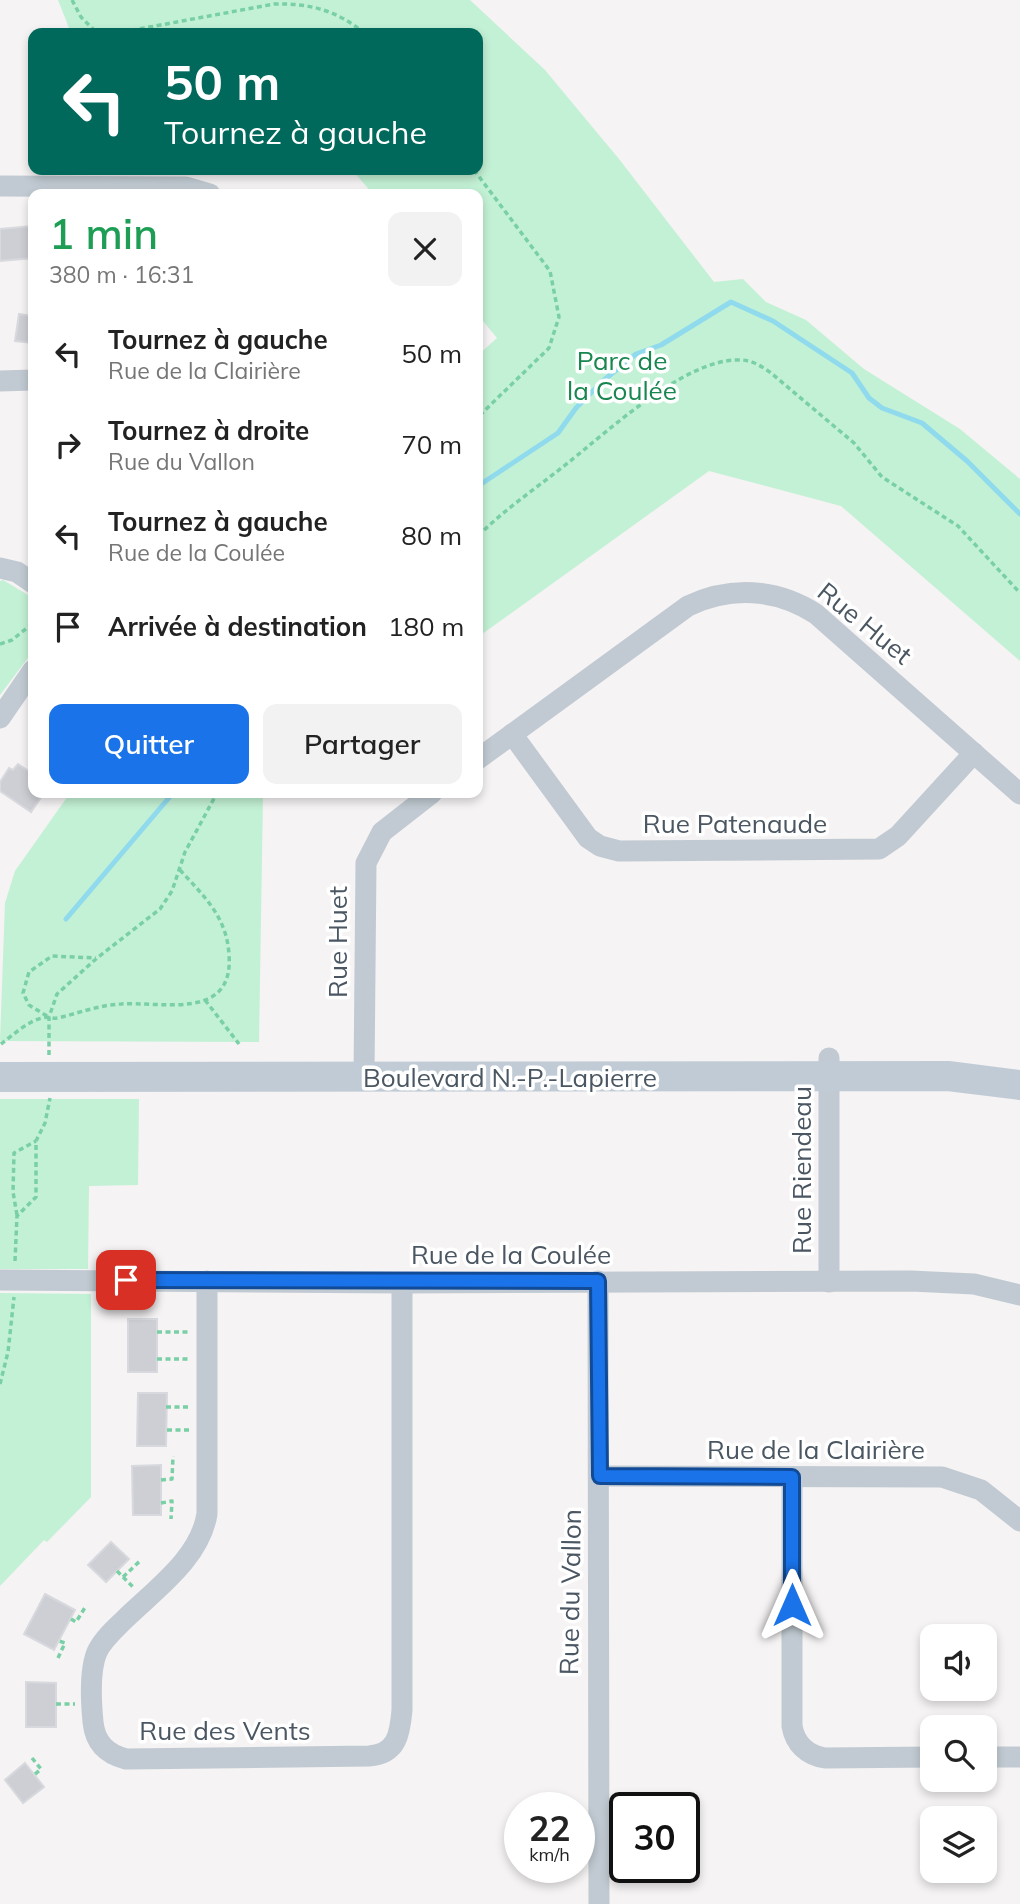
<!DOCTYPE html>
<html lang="fr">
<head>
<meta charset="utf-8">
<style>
  body { margin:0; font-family:Mulish,sans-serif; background:#f2f2f2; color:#222; height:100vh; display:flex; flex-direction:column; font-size:26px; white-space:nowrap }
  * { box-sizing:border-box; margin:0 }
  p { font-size:23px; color:#767676 }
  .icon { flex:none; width:38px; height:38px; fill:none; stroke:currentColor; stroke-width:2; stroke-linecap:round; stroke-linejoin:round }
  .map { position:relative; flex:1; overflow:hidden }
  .drawer { position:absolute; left:28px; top:189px; width:455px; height:609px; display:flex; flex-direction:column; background:#fff; border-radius:14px; box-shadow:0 4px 10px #0003 }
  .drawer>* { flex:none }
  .guide { position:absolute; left:28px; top:28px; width:455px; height:147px; border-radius:14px; box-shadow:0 4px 10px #0003; background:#00695c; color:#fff; overflow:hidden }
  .buttons { position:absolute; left:920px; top:1624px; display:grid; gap:14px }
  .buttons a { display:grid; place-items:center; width:77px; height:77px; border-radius:14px; background:#fff; box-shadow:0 4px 10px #0003; font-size:35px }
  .speed { position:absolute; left:504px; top:1792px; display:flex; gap:14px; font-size:35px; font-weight:700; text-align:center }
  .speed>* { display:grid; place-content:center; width:91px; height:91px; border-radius:50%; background:#fff; box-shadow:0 4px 10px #0003; line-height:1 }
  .speed small { font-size:18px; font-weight:400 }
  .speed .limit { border:4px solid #111; border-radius:10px; background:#fff; color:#111 }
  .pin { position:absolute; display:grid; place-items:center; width:60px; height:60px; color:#fff; margin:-30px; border-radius:14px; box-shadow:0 4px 10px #0006 }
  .me { position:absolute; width:77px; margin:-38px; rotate:0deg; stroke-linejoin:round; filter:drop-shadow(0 0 5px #0008) }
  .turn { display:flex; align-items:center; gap:24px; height:147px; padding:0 21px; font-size:32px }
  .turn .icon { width:91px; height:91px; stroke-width:2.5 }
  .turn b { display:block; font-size:49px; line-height:60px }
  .round { display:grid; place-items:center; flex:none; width:74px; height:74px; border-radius:14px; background:#f2f2f2 }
  .head { display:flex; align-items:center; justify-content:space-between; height:119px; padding:0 21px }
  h1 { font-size:42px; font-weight:600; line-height:52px; color:#1e9e55 }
  .primary-button { display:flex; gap:14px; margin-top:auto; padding:14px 21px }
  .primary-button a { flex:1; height:80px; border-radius:14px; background:#1a73e8; color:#fff; font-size:28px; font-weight:600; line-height:80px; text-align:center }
  .primary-button a+a { background:#f2f2f2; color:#222 }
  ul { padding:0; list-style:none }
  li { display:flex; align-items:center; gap:21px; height:91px; padding:0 21px }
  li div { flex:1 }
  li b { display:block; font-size:26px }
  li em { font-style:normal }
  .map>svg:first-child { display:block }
  .green { fill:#c3f1d5 }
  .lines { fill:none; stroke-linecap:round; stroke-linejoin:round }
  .stream { stroke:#90daee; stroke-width:5 }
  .building { fill:#cdcfd5; stroke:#d7d9de; stroke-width:2 }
  .path { stroke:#7ad0a6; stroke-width:3.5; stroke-dasharray:5 3.5; stroke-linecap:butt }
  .street { stroke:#c1cad2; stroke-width:21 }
  .secondary { stroke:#c1cbd6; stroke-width:30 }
  .route-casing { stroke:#114b97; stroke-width:18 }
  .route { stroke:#1a73e8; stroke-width:12 }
  .labels { text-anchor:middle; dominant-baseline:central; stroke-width:7; stroke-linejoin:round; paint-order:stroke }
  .park-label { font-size:26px; fill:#17864f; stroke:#fff }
  .street-label { font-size:26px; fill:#4a5661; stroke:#fff }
</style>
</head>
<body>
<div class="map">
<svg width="1020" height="1904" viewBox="0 0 1020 1904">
  <rect width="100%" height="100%" fill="#f5f3f3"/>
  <g class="green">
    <polygon points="58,0 470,0 545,70 619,159 714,282 743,279 766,302 806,320 864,369 960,429 1020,479 1020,661 841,506 709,471 478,637 478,355 497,338 478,315 478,194 373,194 352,170 478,170 478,33 71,33"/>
    <polygon points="3,580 33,598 33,651 0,695 0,581"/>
    <polygon points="70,793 267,793 263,796 259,1042 0,1041 5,903 15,871"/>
    <polygon points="0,1099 139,1099 138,1185 89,1186 88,1269 0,1269"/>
    <polygon points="0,1293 91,1294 91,1497 47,1542 44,1540 0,1586"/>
  </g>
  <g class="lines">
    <g class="stream">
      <polyline points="478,486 558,433 576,408 604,380 636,354 661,345 731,302 773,321 852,373 869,398 882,408 922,423 967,461 1020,514"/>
      <polyline points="66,919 173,793"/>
    </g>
  </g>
  <g class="building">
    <polygon points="32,226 33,258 0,261 0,229"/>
    <polygon points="19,314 33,316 33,343 15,341"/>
    <polygon points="18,764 33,774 33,793 44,793 31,812 0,791 0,782 9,768 13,770"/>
    <rect x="128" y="1319" width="29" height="53"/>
    <polygon points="138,1393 167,1393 166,1446 137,1446"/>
    <polygon points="161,1465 161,1515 133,1515 132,1466"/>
    <polygon points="111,1542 129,1559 106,1582 88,1565"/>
    <polygon points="45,1594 75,1610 54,1650 24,1634"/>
    <polygon points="26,1682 56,1683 56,1727 26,1727"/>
    <polygon points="25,1763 44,1787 23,1803 5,1780"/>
  </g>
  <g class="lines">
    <g class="path">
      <path d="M72,0l9,17 16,16 31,-2 146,-27c34,-1 63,6 90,29"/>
      <polyline points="474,170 550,271 559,317 549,348 478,417"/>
      <path d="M478,536c28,-28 60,-49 91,-74 40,-32 115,-101 167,-102 14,-1 24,5 35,13l83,70 28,34 76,49 62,67"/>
      <polyline points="0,644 12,640 33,623"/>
      <polyline points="205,1000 239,1044"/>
      <polyline points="47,1016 29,1005 23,993 29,972 52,956 96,958"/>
      <path d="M1,1044c12,-9 27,-23 41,-26 6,-2 10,1 16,0 21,-5 41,-13 63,-14 39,-3 113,18 108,-49 -2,-38 -25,-59 -50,-86"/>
      <polyline points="49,1055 49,1017 57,994 97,958 160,909 172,891 185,852 217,793"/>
      <polyline points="17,1215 13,1192 14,1153 36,1141"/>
      <polyline points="15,1261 17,1216 36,1197 36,1141 45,1123 50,1098"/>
      <polyline points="157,1332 190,1332"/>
      <polyline points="157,1359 190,1359"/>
      <polyline points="0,1384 8,1352 14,1297"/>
      <polyline points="166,1407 189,1407"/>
      <polyline points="167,1430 189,1430"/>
      <polyline points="161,1480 172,1479 173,1456"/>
      <polyline points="161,1503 172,1501 171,1519"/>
      <polyline points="117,1571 134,1588"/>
      <polyline points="123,1577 141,1560"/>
      <polyline points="71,1619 76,1622 86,1606"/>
      <polyline points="58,1658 65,1643 59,1641"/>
      <polyline points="56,1704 75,1704"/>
      <polyline points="32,1758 41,1769 34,1775"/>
    </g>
    <g class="street">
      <polyline points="0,186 186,187 210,194"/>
      <polyline points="0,381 33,380"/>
      <polyline points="0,568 17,572 33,583"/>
      <polyline points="0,718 33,670"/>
      <polyline points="512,734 588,838 600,846 619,851 879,849 898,836 974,753"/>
      <path d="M478,759l210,-153c42,-20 88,-18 128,8l204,180"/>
      <polyline points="364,1077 366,863 382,832 432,793"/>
      <polyline points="0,1280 402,1283 911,1281 974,1284 1020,1295"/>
      <path d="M207,1281v233c-7,44 -51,75 -82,105 -10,10 -22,20 -28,33 -8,19 -6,49 -4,70 2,20 13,32 33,37l243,-3c28,-2 31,-22 33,-46v-427"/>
      <polyline points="598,1281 599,1904"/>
      <polyline points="829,1282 829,1058"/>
      <polyline points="600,1476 942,1477 981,1490 1020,1521"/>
      <path d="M792,1477v249c3,18 15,29 33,32l108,-1"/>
      <polyline points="985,1757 1020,1757"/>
    </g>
    <polyline class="secondary" points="0,1077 948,1076 1020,1085"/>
  </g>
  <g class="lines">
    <g class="route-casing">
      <polyline id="route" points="126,1280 598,1281 600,1476 792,1477 792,1605"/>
    </g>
    <use href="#route" class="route"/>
  </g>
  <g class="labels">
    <g class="park-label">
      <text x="622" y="360">Parc de<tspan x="622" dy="30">la Coulée</tspan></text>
    </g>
    <g class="street-label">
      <text transform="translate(865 623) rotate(39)">Rue Huet</text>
      <text x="735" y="823">Rue Patenaude</text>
      <text transform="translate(337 942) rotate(-90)">Rue Huet</text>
      <text x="510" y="1077">Boulevard N.-P.-Lapierre</text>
      <text transform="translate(801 1170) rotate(-90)">Rue Riendeau</text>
      <text x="511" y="1254">Rue de la Coulée</text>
      <text x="816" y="1449">Rue de la Clairière</text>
      <text transform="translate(570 1592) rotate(-89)">Rue du Vallon</text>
      <text x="225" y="1730">Rue des Vents</text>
    </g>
  </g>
</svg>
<div class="buttons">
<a><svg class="icon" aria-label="sound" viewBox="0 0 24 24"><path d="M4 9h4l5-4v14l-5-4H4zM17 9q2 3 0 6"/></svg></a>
<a><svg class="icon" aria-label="search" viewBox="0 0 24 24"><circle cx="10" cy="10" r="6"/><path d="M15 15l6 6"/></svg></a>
<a><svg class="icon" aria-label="layers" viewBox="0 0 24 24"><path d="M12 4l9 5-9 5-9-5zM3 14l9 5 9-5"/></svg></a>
</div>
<div class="speed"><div>22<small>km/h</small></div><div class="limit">30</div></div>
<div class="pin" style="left:126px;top:1280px;background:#d93025"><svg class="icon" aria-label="arrive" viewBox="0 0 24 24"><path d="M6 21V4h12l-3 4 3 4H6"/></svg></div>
<svg class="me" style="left:792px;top:1605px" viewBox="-20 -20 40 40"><path d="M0-17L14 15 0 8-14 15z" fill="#1a73e8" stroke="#fff" stroke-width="4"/></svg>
<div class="guide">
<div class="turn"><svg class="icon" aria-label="left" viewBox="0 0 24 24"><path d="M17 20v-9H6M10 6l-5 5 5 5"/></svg><div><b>50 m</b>Tournez à gauche</div></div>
</div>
<section class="drawer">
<div class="head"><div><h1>1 min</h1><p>380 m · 16:31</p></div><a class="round"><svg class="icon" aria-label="close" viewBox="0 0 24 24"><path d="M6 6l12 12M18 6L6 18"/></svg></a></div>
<ul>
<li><svg class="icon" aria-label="left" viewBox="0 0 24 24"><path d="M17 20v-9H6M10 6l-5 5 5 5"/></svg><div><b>Tournez à gauche</b><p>Rue de la Clairière</p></div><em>50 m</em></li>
<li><svg class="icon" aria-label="right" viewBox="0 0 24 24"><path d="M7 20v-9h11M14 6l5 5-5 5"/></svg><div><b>Tournez à droite</b><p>Rue du Vallon</p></div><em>70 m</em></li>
<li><svg class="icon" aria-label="left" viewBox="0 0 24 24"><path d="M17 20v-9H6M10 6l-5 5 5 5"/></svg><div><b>Tournez à gauche</b><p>Rue de la Coulée</p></div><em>80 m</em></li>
<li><svg class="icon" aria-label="arrive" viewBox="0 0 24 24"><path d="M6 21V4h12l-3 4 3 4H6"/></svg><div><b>Arrivée à destination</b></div><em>180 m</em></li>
</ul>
<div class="primary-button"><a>Quitter</a><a>Partager</a></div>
</section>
</div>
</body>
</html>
